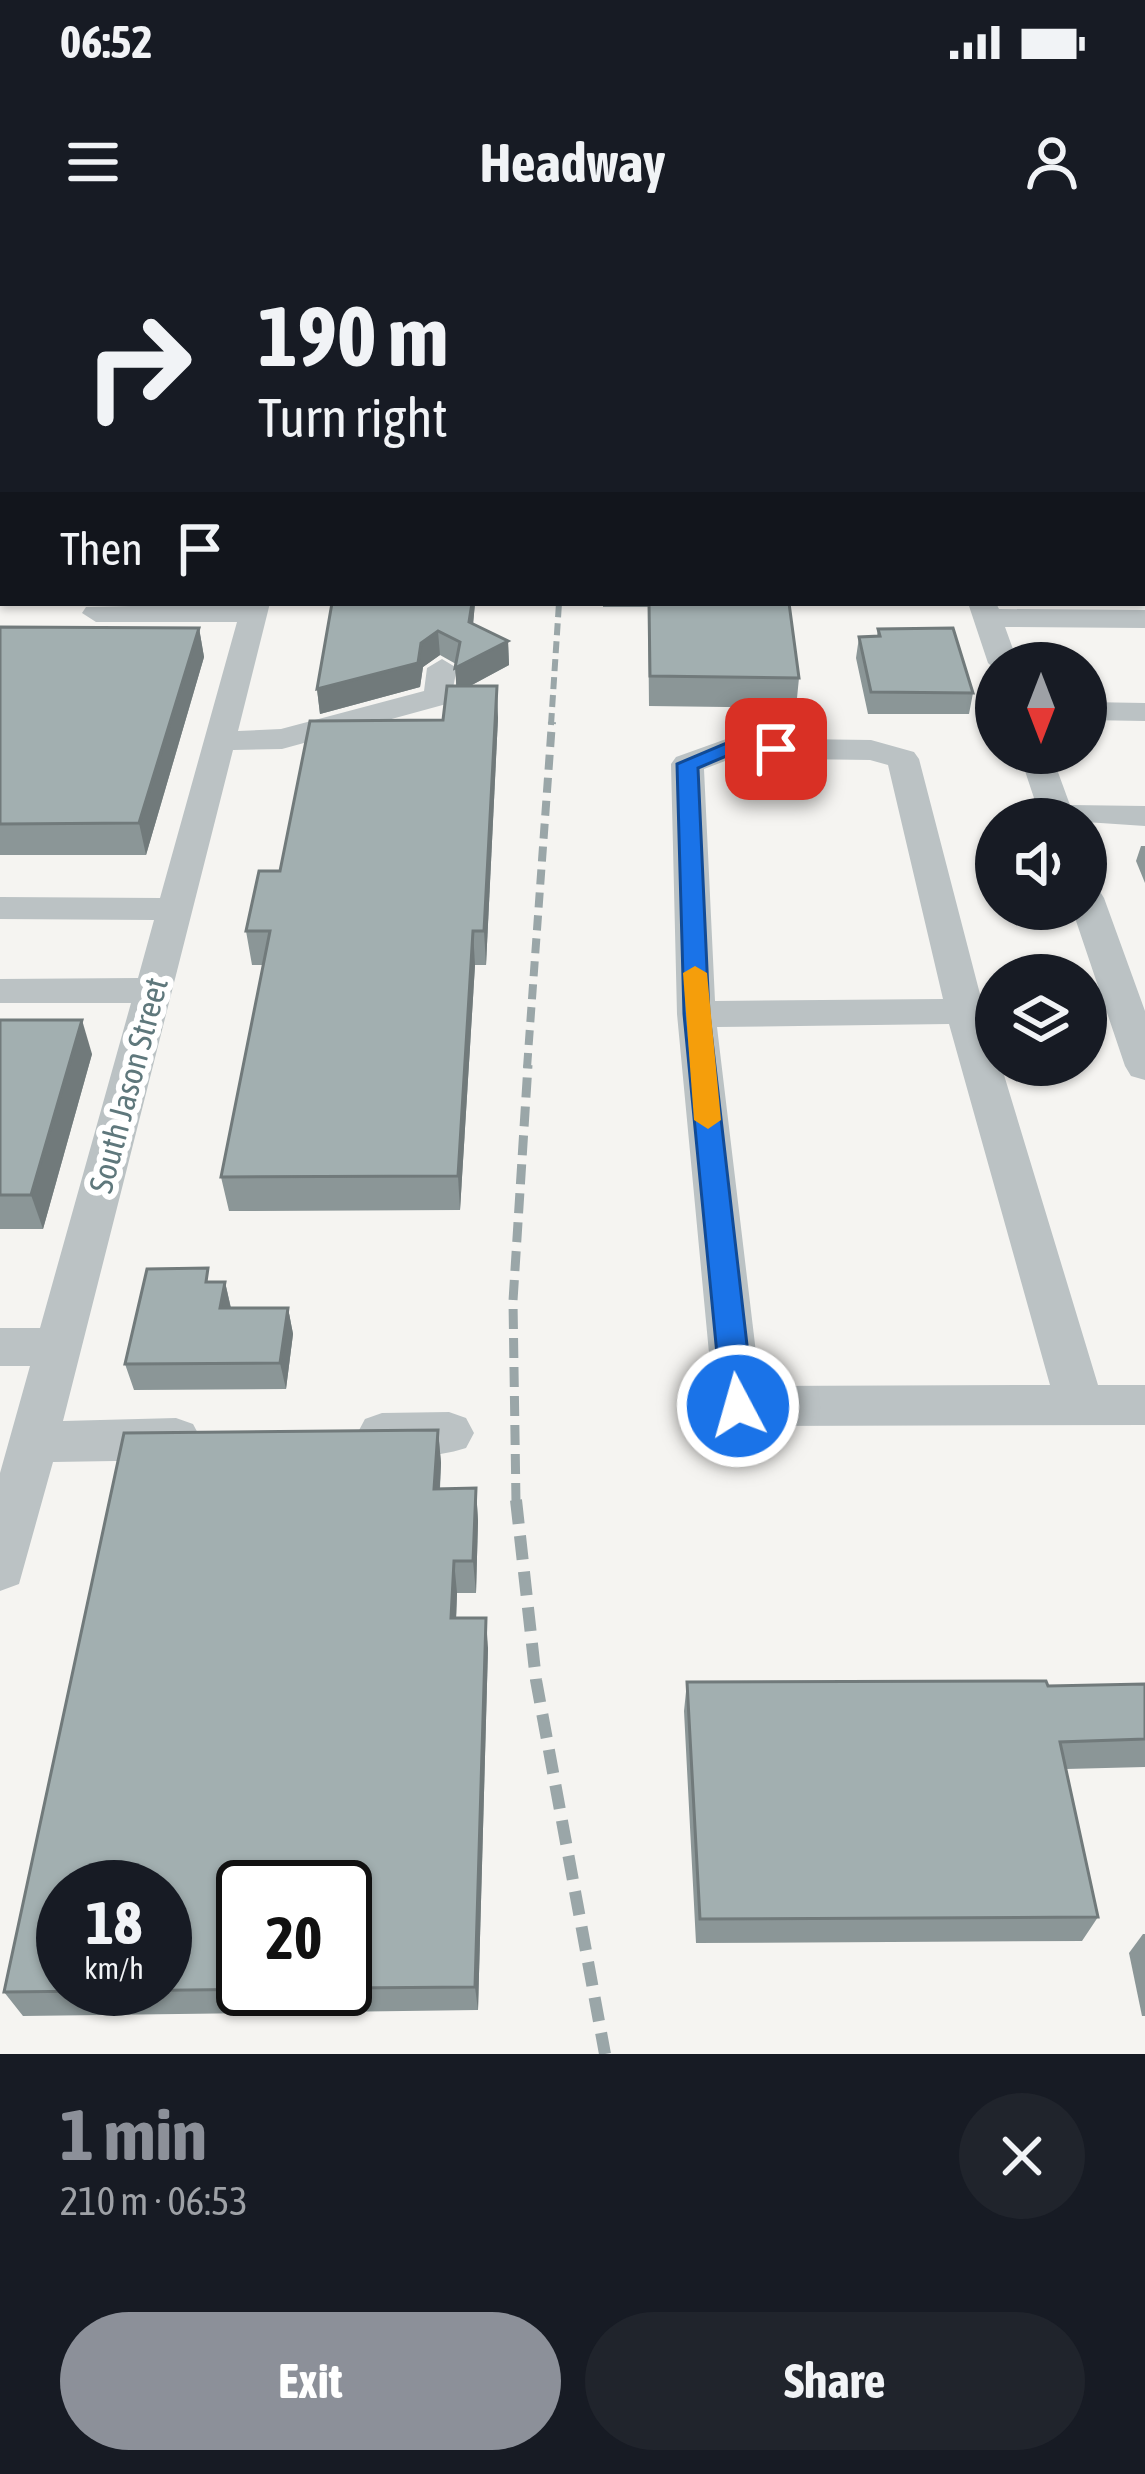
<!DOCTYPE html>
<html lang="en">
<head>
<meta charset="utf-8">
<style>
  body { margin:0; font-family:"Asap Condensed",sans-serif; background:#20242c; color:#f1f3f6; height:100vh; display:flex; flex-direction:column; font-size:45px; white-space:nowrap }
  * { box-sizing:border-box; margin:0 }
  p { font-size:39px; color:#9ea1a6 }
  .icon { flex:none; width:66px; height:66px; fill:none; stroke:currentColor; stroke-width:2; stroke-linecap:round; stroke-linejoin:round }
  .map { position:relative; height:1814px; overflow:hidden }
  .panel { display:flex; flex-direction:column; background:#171b24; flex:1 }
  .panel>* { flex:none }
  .guide { position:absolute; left:0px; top:0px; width:1146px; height:366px; box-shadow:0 3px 9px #0004; background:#171b24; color:#f1f3f6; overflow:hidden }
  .needle { width:78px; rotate:180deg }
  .buttons { position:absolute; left:975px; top:402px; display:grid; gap:24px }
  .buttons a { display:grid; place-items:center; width:132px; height:132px; border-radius:50%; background:#171b24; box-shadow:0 3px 9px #0004; font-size:60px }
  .speed { position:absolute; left:36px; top:1620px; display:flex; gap:24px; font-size:60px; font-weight:700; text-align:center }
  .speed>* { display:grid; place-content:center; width:156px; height:156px; border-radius:50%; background:#171b24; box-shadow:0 3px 9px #0004; line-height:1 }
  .speed small { font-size:30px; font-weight:400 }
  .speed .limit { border:6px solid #111; border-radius:18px; background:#fff; color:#111 }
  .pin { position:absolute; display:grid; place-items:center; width:102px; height:102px; color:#fff; margin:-51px; border-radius:24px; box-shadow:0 6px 18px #0006 }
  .me { position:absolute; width:132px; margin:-66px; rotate:354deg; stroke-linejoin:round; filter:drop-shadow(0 0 9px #0008) }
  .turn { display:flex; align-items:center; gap:42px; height:252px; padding:0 60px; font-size:54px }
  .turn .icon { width:156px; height:156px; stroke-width:2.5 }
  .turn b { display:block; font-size:84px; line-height:102px }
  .then { display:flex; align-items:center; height:114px; padding:0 60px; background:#0003; gap:24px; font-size:45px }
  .round { display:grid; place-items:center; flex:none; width:126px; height:126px; border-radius:63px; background:#20242c }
  .overview { display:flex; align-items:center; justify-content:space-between; height:204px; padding:0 60px }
  h1 { font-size:72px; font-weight:700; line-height:90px; color:#8c9099 }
  .button { display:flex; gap:24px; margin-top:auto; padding:24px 60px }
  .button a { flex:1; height:138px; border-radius:72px; background:#8c9099; color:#fff; font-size:48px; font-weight:700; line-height:138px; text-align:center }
  .button a+a { background:#20242c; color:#f1f3f6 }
  .status { display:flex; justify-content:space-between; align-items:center; height:84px; padding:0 60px; background:#171b24; direction:ltr }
  .status svg { height:33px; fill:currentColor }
  header { display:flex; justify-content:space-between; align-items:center; height:156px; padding:0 60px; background:#171b24; font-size:54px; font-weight:700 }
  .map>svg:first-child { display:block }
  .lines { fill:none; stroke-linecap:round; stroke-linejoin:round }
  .minor { fill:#bbc2c4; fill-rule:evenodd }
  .rail-far3 { stroke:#9aa6a8; stroke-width:6; stroke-dasharray:12 6; stroke-linecap:butt }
  .rail-far2 { stroke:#9aa6a8; stroke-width:8; stroke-dasharray:15 8; stroke-linecap:butt }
  .rail-far1 { stroke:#9aa6a8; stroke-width:9; stroke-dasharray:20 9; stroke-linecap:butt }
  .rail { stroke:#9aa6a8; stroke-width:12; stroke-dasharray:24 12; stroke-linecap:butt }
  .wall { fill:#8b9697 }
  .shaded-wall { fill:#717a7b }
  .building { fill:#a2afb0; stroke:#717a7b; stroke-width:3; fill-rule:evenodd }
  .route { fill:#1a73e8; stroke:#114b97; stroke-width:3 }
  .slow { fill:#f59e0b }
  .labels { text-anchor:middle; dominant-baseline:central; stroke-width:12; stroke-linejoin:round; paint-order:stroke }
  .street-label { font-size:33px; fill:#5f787c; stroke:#fff }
</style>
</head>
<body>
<div class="status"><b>06:52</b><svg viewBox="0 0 49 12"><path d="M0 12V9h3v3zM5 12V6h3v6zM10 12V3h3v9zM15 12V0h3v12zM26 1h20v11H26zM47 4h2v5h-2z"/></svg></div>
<header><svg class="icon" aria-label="menu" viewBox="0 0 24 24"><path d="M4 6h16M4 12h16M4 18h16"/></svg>Headway<svg class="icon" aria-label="person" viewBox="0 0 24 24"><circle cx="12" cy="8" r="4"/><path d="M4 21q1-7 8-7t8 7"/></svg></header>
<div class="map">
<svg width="1145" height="1814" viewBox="0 0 1145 1814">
  <rect width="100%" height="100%" fill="#f5f4f1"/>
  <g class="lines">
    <g class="minor">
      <polygon points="343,0 363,0 342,3"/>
      <polygon points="842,0 862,0 863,3 843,3"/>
      <rect x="0" y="58" width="3" height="12"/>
      <polygon points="1143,287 1145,287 1143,304"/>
      <rect x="0" y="335" width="3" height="16"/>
      <polygon points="270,363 238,491 281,489 424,451 427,428 442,419 457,428 450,463 282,509 233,510 63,1181 176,1178 193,1184 201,1199 193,1214 176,1220 53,1222 19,1344 0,1351 0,1233 30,1126 0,1126 0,1088 40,1088 131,763 0,763 0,739 138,738 154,680 0,679 0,657 160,658 237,382 96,382 82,373 86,367"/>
      <polygon points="968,363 996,363 999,369 1145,370 1145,388 1005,387 1018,423 996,423 996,430 988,423"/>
      <polygon points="1086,462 1145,463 1145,481 1086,480"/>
      <path d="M729,498l142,2 43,12 5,7 62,239h15v26h-8l8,41h5l97,320h47v40l-407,1 -17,-6 -7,-14 -37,-392 -6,-250 5,-7zM733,518l137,2 18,5 55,234 -228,2 -11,-232zM949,784l101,361 -290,1 -43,-359z"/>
      <polygon points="1019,513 1051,513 1070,565 1145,566 1145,586 1041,579"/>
      <polygon points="1086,647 1099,650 1104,658 1145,771 1145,840 1131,836 1125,826 1072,669 1086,669"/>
      <path d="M449,1172l17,6 8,15 -8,15c-30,10 -71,11 -101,1l-8,-15 8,-15 17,-6z"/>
    </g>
    <polyline class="rail-far3" points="551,485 559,363"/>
    <polyline class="rail-far2" points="527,828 552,482"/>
    <polyline class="rail-far1" points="516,1263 513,1061 528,825"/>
    <polyline class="rail" points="516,1260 536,1440 605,1814"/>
  </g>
  <g class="wall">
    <polygon points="897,0 1145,0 1145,270 1143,270 1143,3 898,3"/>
    <rect x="0" y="170" width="3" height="135"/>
    <polygon points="475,363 473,384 508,401 509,425 470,446 498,478 486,725 475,725 460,970 229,971 221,937 264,725 252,725 246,691 280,631 443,480 456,446 456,424 440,415 423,427 420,447 320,474 317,449"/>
    <polygon points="603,363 789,363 799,438 796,468 649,466 648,367 603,367"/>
    <polygon points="0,387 199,388 204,417 146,615 0,615"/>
    <polygon points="878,389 973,453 969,474 868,474 856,418 859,397 877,396"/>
    <polygon points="1141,606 1145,606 1145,643 1136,621"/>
    <polygon points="0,780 92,814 43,989 0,989"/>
    <polygon points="212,1042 225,1042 231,1068 288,1068 293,1094 286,1149 134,1150 125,1124"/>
    <polygon points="438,1190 441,1223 440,1249 476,1248 478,1281 476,1353 457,1353 456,1378 488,1408 478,1770 23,1776 4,1752"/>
    <polygon points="687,1442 1048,1446 1145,1444 1145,1527 1066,1529 1098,1677 1082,1701 696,1703 684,1471"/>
    <polygon points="1143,1694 1145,1694 1145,1776 1142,1776 1129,1713"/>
  </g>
  <g class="shaded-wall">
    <polygon points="472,363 475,363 471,406 469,382"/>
    <polygon points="199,388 204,417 146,615 139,583"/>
    <polygon points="438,391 440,415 423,427 420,447 320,474 317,449 421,403"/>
    <polygon points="508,401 509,425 457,453 455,428"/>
    <polygon points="497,446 498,478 486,725 484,691"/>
    <polygon points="473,691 475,725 460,970 458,936"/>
    <polygon points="82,780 92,814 43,989 31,955"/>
    <polygon points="225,1042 231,1069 220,1068"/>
    <polygon points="288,1068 293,1094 286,1149 280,1123"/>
    <polygon points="438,1190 441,1223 438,1281 434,1249"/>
    <polygon points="476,1248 478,1281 476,1353 473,1321"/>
    <polygon points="454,1321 457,1353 455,1409 451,1378"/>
    <polygon points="486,1378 488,1408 478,1770 475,1747"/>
  </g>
  <g class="building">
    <polygon points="1,0 321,0 320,3 3,3 3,35 0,32"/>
    <polygon points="384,0 558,0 557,3 383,3"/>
    <polygon points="785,0 825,0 826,3 786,3"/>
    <polygon points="902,0 1142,0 1145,9 1145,64 1143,65 1143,3 903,3"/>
    <polygon points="1143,73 1145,81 1145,134 1143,134"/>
    <polygon points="1143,141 1145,149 1145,257 1143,257"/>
    <rect x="0" y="170" width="3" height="107"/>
    <polygon points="1143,301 1145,304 1145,334 1143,334"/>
    <polygon points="332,363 472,363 469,382 508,401 455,428 460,402 438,391 421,403 418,423 317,449"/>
    <polygon points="649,363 789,363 799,438 650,436"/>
    <polygon points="0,387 199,388 139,583 0,584"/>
    <polygon points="953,388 973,453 871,452 859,397 880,396 878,389"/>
    <polygon points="447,446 497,446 484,691 473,691 458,936 221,937 270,691 246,691 259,631 280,631 310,481 443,480"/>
    <polygon points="0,780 82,780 31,955 0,955"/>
    <polygon points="208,1028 206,1042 225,1042 220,1068 288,1068 280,1123 125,1124 147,1029"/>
    <path d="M438,1190l-4,59 42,-1 -3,73h-19l-3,57h35l-11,369 -130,1v-101h-102v102h36l-275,3 120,-559zM63,1647h102v102h-102z"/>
    <polygon points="1046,1441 1048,1446 1145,1444 1145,1499 1060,1502 1098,1677 700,1679 687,1442"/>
  </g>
  <polygon class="route" points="729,502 776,503 787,509 776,515 731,514 698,528 709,774 754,1166 749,1175 738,1179 727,1175 722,1166 684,774 677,524"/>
  <polygon class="slow" points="695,726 707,733 721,880 708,889 694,880 683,733"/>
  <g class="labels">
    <g class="street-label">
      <text transform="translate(128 845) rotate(-75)">South Jason Street</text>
    </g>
  </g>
</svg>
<div class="buttons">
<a><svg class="needle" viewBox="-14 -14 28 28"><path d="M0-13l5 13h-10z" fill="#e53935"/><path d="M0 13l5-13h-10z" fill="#9ea1a6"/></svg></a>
<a><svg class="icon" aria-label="sound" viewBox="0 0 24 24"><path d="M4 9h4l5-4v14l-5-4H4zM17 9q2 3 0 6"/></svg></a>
<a><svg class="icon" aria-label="layers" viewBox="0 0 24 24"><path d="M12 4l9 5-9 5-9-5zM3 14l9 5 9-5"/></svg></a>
</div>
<div class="speed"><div>18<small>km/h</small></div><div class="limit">20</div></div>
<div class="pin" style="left:776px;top:509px;background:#d93025"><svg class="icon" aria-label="arrive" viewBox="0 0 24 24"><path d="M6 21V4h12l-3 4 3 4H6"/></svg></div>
<svg class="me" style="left:738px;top:1166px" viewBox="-20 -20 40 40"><circle r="17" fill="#1a73e8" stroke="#fff" stroke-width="3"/><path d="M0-11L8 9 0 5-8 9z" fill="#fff"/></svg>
<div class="guide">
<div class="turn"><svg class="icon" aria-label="right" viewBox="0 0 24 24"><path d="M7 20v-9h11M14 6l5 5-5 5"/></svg><div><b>190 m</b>Turn right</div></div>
<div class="then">Then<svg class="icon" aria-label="arrive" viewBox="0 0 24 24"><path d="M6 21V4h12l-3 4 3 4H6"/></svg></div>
</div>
</div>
<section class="panel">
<div class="overview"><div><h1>1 min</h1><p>210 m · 06:53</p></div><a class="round"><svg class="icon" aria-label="close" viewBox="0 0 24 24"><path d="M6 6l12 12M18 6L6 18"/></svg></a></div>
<div class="button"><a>Exit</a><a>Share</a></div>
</section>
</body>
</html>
